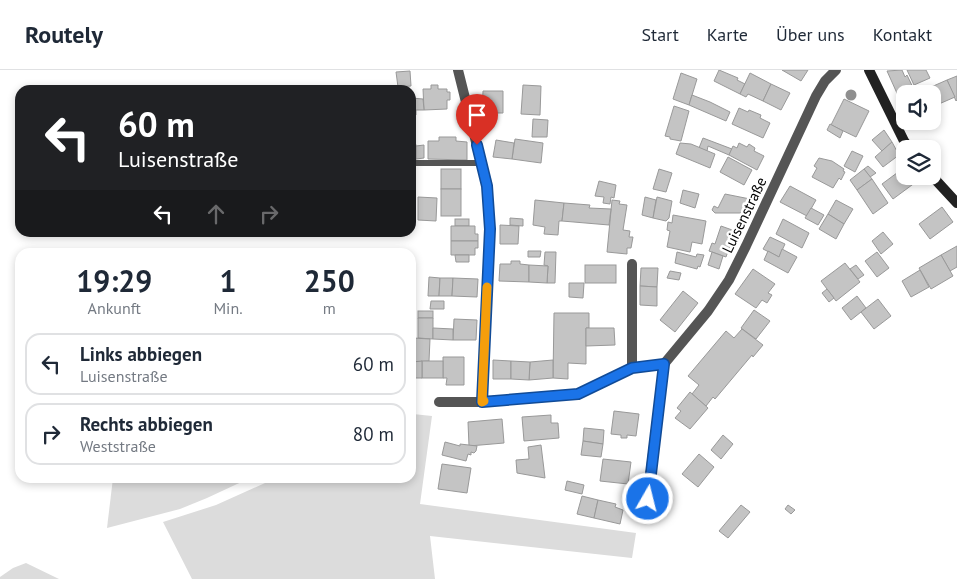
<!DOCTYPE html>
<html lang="de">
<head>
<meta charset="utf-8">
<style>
  body { margin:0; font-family:"PT Sans",sans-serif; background:#f2f2f3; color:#1f2937; height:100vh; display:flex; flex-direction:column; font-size:19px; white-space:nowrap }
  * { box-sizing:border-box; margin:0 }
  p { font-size:16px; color:#747a83 }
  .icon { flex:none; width:28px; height:28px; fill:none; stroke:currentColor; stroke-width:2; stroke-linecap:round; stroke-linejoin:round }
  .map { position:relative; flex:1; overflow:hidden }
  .side { position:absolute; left:15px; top:178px; width:401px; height:235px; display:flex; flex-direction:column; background:#fff; border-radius:15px; box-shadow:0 2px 8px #0003 }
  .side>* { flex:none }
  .hud { position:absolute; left:15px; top:15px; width:401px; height:152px; border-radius:15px; box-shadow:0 2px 8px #0003; background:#202124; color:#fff; overflow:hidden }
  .controls { position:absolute; left:896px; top:15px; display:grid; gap:10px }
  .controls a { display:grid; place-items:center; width:45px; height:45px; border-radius:10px; background:#fff; box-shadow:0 2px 8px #0003; font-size:25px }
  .pin { position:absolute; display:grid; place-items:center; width:42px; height:42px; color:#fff; margin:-51px -21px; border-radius:50% 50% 50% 0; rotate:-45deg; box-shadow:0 0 5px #0007 }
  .pin .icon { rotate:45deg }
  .me { position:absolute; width:55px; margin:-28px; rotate:8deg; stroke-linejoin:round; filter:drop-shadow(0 0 4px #0008) }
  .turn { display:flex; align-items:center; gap:18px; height:105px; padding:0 20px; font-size:22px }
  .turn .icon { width:65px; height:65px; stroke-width:2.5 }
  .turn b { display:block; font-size:35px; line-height:42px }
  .lanes { display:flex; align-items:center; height:48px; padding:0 20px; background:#0003; justify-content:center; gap:25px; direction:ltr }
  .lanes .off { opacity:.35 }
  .eta { display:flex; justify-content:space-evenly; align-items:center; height:85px; text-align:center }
  .eta b { font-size:30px; font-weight:600; line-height:35px }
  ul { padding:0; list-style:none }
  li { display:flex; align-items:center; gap:15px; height:62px; margin:0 10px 8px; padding:0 10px; border:2px solid #e0e1e3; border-radius:15px }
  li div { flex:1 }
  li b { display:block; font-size:19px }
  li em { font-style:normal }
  header { display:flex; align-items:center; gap:30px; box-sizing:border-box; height:70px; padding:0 25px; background:#fff; border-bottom:1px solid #e0e1e3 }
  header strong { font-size:24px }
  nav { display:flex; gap:28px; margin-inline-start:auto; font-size:18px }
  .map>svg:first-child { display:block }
  .green { fill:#dcdcdc }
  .building { fill:#c4c4c4; stroke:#999 }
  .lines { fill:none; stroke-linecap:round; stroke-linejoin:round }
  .lane { stroke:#555; stroke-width:6 }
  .street { stroke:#555; stroke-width:10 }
  .secondary { stroke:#222; stroke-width:10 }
  .tree { fill:#8f8f8f }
  .route-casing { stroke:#114b97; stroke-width:12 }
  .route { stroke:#1a73e8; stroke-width:9 }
  .slow { stroke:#f59e0b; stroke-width:9 }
  .labels { text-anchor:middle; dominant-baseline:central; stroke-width:5; stroke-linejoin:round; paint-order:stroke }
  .street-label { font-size:15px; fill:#000; stroke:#fff }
</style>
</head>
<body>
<header>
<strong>Routely</strong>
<nav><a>Start</a><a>Karte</a><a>Über uns</a><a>Kontakt</a></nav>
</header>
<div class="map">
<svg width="957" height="509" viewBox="0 0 957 509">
  <rect width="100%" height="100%" fill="#fff"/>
  <g class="green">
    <polygon points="413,344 432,346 420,434 636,463 632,488 430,466 435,509 192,509 163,452 216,435 276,408 411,408 411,345"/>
    <polygon points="113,408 250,408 207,428 180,439 107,458"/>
    <polygon points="26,493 59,509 0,509 0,507 13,498"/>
  </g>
  <g class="building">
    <polygon points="719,0 738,8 737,10 745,14 740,24 714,11"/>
    <polygon points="782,0 808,0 801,11"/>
    <polygon points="902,0 905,7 907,5 916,24 905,24 905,41 887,1"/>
    <polygon points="907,0 926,0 930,8 914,15"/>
    <polygon points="410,1 411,16 398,17 396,2"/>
    <polygon points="681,3 697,9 689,35 673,29"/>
    <polygon points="750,3 771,14 763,31 748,24 746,27 740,24"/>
    <polygon points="957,6 957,30 956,31 947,10"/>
    <polygon points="947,10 955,27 932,37 932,24 923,24 922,21"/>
    <polygon points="771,14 790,23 781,40 763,31"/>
    <polygon points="431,15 438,15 438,19 447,19 447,22 450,22 450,30 447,30 447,39 424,40 423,19 431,19"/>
    <polygon points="523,15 541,16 540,45 521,44"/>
    <polygon points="483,21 503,21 503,43 482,43"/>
    <polygon points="692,25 710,32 730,42 726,51 689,35"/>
    <polygon points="411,28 423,29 424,40 416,40 416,45 411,45"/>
    <polygon points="844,29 869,41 856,67 831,55"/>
    <polygon points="674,36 689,41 681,71 670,69 670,67 665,66"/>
    <polygon points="739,38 748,42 749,40 761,45 760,48 770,53 763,68 732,54"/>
    <polygon points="533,49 548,50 547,67 532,67"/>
    <polygon points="910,51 922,51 924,54 916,58 913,52 911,54"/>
    <polygon points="830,54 843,61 840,68 827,60"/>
    <polygon points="884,60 892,72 882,81 872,70"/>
    <polygon points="439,67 456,67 456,71 467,72 467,90 428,89 428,71 439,71"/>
    <polygon points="703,68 732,79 729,85 708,76 707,81 699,78"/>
    <polygon points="515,69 543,73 541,93 512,89"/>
    <polygon points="496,70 514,73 512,89 493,87"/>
    <polygon points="892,72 899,85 883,97 875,87"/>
    <polygon points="680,73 691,74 715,84 710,98 676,84"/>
    <polygon points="739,73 747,77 749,74 755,78 754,81 764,86 757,100 729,85 733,76 737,78"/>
    <rect x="411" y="75" width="5" height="14"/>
    <polygon points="424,75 424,88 416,89 416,76"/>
    <polygon points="852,81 863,86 855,102 844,96"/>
    <polygon points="728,87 752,100 744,115 720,102"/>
    <polygon points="819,88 832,91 844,99 843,101 845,102 841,110 839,108 833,118 812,107 817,98 814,96"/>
    <polygon points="868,96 876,103 870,107 864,99"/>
    <polygon points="905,97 905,106 912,106 916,112 893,129 882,114"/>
    <polygon points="411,99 412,116 414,116 414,130 411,130"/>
    <rect x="441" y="99" width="20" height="20"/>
    <polygon points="659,99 672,103 666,122 653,119"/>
    <polygon points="864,99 872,109 857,120 850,110"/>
    <polygon points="872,109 888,133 873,144 857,120"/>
    <polygon points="599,111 616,115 614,128 611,127 610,134 603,133 604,127 595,126"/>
    <polygon points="790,116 816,130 807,146 780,132"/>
    <rect x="441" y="119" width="20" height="27"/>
    <polygon points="683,120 699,124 695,138 680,133"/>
    <polygon points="725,124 750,129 744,143 715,143 712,140 714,136 718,138"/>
    <polygon points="418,127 437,128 436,151 418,150"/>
    <polygon points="645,127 656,130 653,148 642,145"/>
    <polygon points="657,127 672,131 669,148 666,151 653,148"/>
    <polygon points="535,130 564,133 562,151 559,151 558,165 544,164 545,157 533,155"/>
    <polygon points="612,130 620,131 619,134 627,135 623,160 630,161 629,167 633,167 631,178 627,178 627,184 607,182"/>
    <polygon points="836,130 853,139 844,154 828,144"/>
    <polygon points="564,133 590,135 589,138 611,139 609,155 562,151"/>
    <polygon points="942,137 953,152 930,169 919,154"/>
    <polygon points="811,138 824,145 818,155 805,148"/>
    <polygon points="828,144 844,154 836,169 819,159"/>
    <polygon points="673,145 706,151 702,174 692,172 690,182 667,177 670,161 667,160 668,152 672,153"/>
    <polygon points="510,148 523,149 523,156 510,155"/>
    <rect x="455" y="149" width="14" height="7"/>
    <polygon points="783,149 809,163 802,178 776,164"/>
    <polygon points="500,155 519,156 518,174 500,174"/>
    <polygon points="451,156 475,156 475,164 478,164 478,171 451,171"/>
    <polygon points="721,156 735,161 726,187 709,181 712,173 715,174"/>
    <polygon points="883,162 893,174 881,184 872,171"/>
    <polygon points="770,167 785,174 779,187 763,179"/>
    <polygon points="451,171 478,171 478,178 475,178 475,185 451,185"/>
    <polygon points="957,176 957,197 950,201 941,185"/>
    <polygon points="782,179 797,187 788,203 764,190 768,181 779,187"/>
    <polygon points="528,181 541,181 540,187 528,187"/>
    <polygon points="545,182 556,182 555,213 547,213 548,196 544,195"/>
    <polygon points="677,182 696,187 697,184 704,185 700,197 698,196 697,199 675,193"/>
    <polygon points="712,182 723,186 719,199 708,195"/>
    <polygon points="877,182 889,198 877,207 865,191"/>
    <polygon points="455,185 469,185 469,192 456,192"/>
    <polygon points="941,185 953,206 931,219 919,198"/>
    <polygon points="511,191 520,191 520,194 529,195 529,212 499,211 500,194 511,194"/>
    <polygon points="845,193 860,212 836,231 821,211"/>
    <polygon points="529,195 548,196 547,213 529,212"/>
    <rect x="585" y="195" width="31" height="18"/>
    <polygon points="856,195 864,205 858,209 850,199"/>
    <polygon points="641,198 658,198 657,217 640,216"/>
    <polygon points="753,199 775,214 768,223 772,225 767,233 762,230 756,238 735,224"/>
    <polygon points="920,200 929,217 911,227 902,211"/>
    <polygon points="670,201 681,203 679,210 667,208"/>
    <polygon points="429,207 440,208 439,226 428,226"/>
    <polygon points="440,208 453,208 452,226 439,226"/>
    <polygon points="453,208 478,209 477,227 452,226"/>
    <polygon points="569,213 584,213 583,228 569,227"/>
    <polygon points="640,216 657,217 657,236 640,235"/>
    <polygon points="827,219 834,228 829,232 822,223"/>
    <polygon points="683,221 698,233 675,262 660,250"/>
    <polygon points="857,226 866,238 851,250 842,238"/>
    <polygon points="878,229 891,246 874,259 861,242"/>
    <polygon points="431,231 444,231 444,239 430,239"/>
    <polygon points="754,240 770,251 756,269 741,258"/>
    <rect x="418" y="241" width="15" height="7"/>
    <polygon points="554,243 589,243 589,258 586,258 586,294 568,293 568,309 553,308"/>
    <polygon points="418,248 433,248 433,269 418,268"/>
    <polygon points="454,249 477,250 476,270 453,270"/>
    <polygon points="433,258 453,259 453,270 433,269"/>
    <polygon points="586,258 614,258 615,275 586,276"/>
    <polygon points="742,259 763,275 753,287 752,285 715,329 713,327 706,336 692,324 699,315 688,306 726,261 734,268"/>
    <polygon points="413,268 430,269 429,291 412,292"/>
    <polygon points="443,287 464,287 464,315 446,315 447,308 443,308"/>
    <polygon points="493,290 511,291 511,309 493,309"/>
    <polygon points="553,290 553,308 529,310 530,292"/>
    <rect x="422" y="291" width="21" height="17"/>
    <polygon points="422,291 422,308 412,308 412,292"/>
    <polygon points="511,291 530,292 529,310 511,309"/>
    <polygon points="690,322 708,338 690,359 675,348 681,341 677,338"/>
    <polygon points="614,341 639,344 636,366 627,365 627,368 621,368 621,365 611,364"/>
    <polygon points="551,345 551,353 558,353 559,368 524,371 522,347"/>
    <polygon points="502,349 504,373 469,376 468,352"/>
    <polygon points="584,358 604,360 603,374 583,371"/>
    <polygon points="723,365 733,374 721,389 711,380"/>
    <polygon points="583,371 603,374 601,387 581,385"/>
    <polygon points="445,372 460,376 460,374 477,376 476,381 474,383 471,382 471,385 468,384 466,391 442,385"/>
    <polygon points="541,375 545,408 517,403 516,390 529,389 528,377"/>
    <polygon points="699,384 714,397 698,417 682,404"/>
    <polygon points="603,389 631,392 628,414 600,411"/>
    <polygon points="442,394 471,398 467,423 438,419"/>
    <polygon points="567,411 584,415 582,424 565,420"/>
    <polygon points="582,426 598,430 594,448 577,444"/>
    <polygon points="598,430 616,434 615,437 623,440 620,454 594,448"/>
    <polygon points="741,435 750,442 728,468 719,461"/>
    <polygon points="788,435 795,440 791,444 785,439"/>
  </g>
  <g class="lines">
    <polyline class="lane" points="411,93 481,93"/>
    <g class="street">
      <polyline points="458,0 487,116 490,159 482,332"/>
      <polyline points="632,194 632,298"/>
      <polyline points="439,332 482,332 578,324 632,298 664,294 708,241 729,210 746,176 816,26 825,11 836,0"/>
      <polyline points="645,448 664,294"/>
    </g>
    <g class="secondary">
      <polyline points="869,0 904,71 910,79"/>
      <polyline points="932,106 957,133"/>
    </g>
  </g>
  <circle class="tree" cx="851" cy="25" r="5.5"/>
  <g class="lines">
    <g class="route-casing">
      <polyline id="route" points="477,75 487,116 490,159 482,332 578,324 632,298 664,294 648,429"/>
    </g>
    <use href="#route" class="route"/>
    <polyline class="slow" points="484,331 482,332 487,217"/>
  </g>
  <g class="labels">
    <g class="street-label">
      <text transform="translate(744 145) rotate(-64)">Luisenstraße</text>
    </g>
  </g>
</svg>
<div class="controls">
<a><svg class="icon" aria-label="sound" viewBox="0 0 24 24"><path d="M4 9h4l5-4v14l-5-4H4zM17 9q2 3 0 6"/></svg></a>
<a><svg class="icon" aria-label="layers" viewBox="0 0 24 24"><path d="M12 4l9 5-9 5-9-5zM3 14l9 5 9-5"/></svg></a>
</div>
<div class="pin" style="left:477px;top:75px;background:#d93025"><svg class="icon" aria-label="arrive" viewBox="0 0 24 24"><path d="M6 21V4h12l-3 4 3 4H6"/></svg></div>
<svg class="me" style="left:648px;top:429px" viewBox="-20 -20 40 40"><circle r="17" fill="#1a73e8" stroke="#fff" stroke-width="3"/><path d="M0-11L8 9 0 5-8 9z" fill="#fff"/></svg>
<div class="hud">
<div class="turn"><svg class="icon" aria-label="left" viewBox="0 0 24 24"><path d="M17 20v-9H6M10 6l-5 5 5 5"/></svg><div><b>60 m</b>Luisenstraße</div></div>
<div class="lanes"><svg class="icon" aria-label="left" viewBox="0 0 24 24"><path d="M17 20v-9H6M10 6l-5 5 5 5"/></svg><svg class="icon off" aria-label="ahead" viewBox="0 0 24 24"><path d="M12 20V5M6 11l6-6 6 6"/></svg><svg class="icon off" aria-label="right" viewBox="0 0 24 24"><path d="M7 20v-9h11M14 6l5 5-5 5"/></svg></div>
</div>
<section class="side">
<div class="eta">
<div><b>19:29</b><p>Ankunft</p></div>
<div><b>1</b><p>Min.</p></div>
<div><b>250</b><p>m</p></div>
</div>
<ul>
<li><svg class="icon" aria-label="left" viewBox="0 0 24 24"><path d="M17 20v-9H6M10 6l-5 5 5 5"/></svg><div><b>Links abbiegen</b><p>Luisenstraße</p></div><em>60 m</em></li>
<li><svg class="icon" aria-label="right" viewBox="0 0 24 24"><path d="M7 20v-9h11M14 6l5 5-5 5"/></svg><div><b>Rechts abbiegen</b><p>Weststraße</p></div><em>80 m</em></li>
</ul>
</section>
</div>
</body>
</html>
